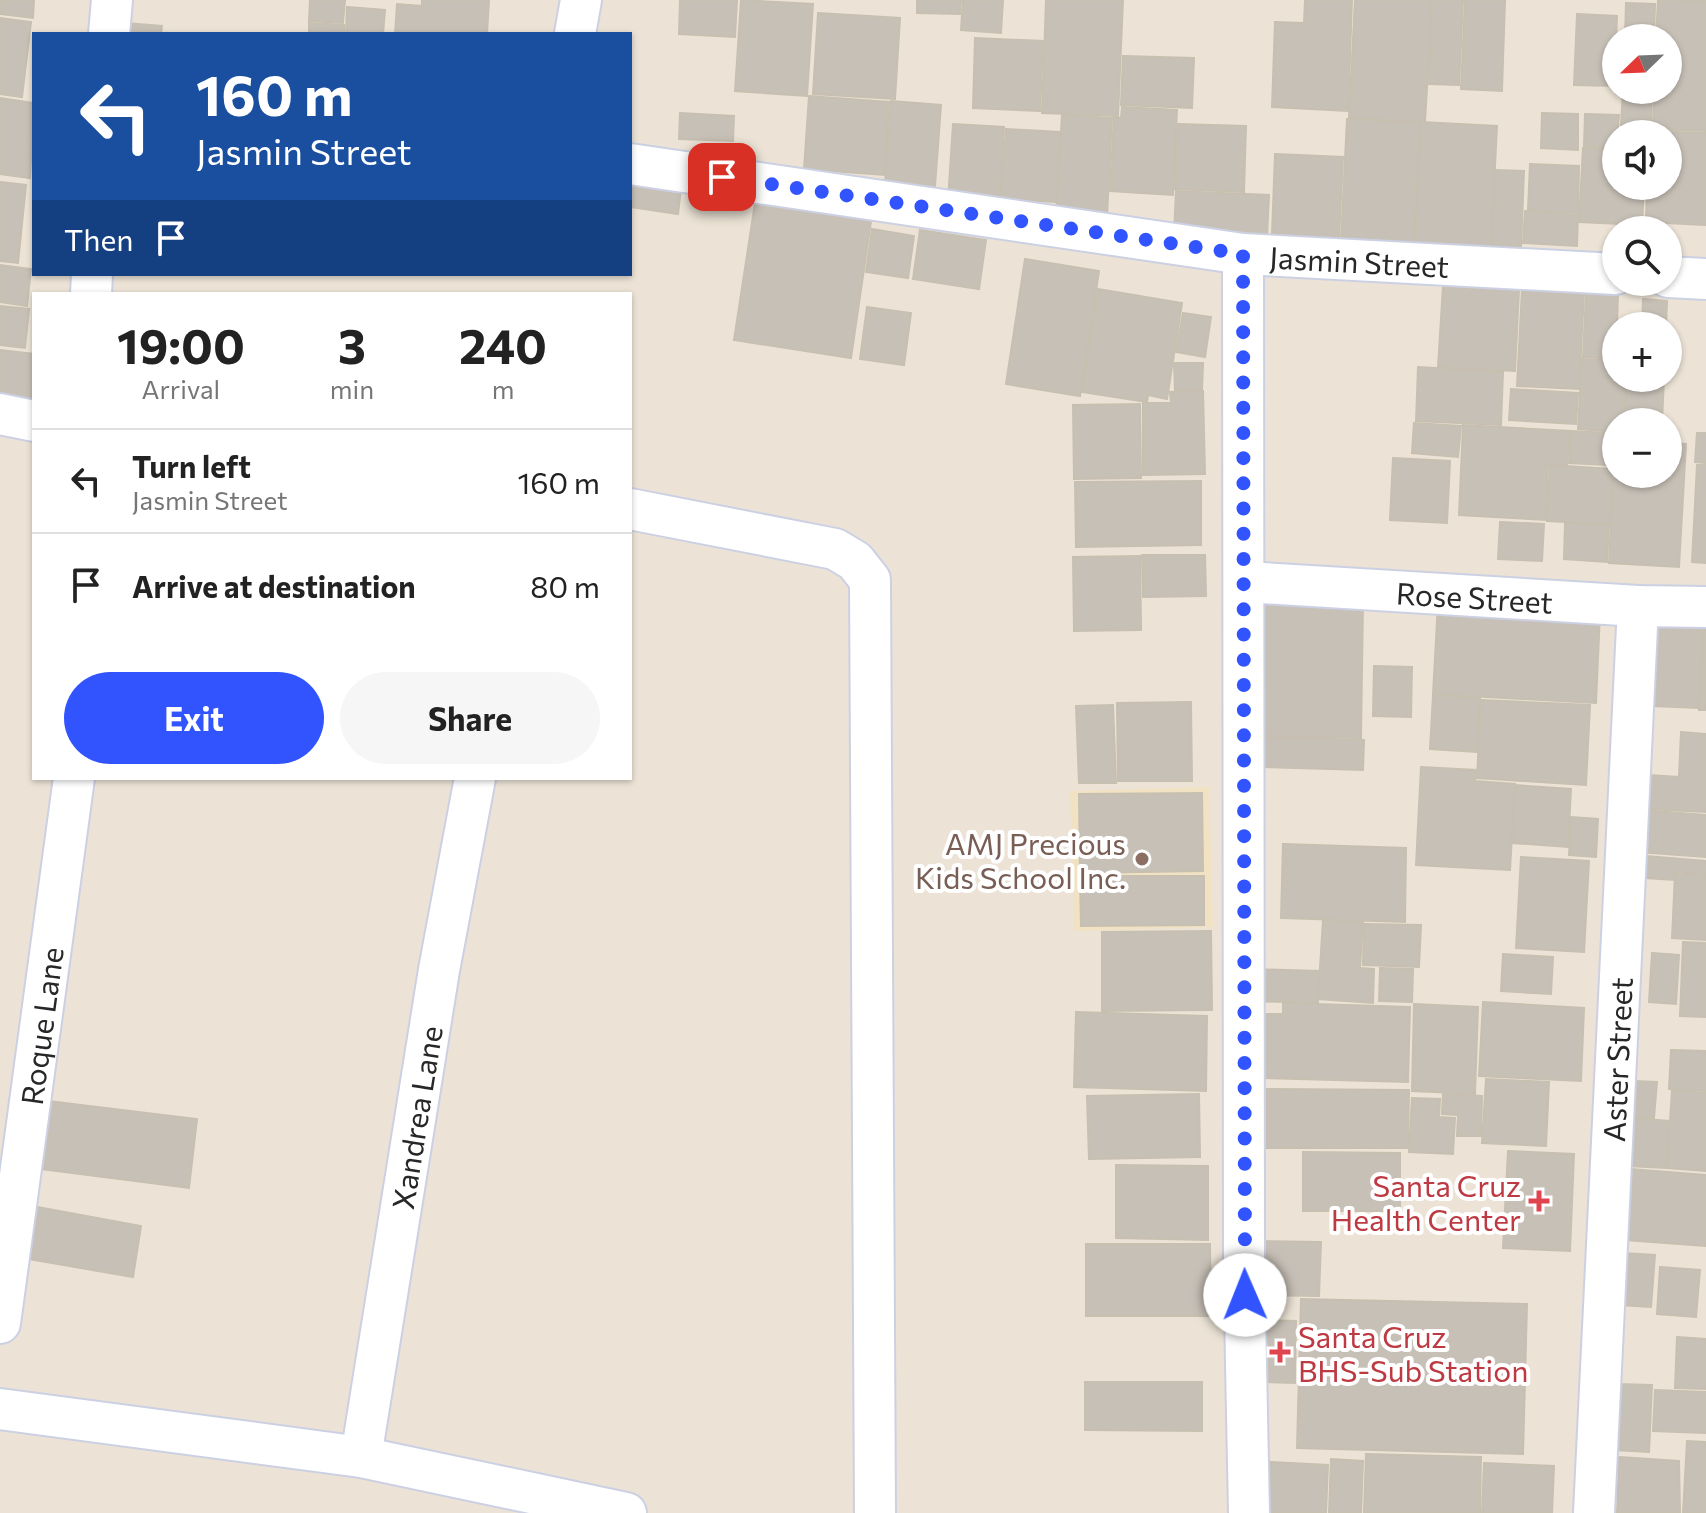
<!DOCTYPE html>
<html lang="en">
<head>
<meta charset="utf-8">
<style>
  body { margin:0; font-family:Commissioner,sans-serif; background:#f6f6f6; color:#222; height:100vh; display:flex; flex-direction:column; font-size:30px; white-space:nowrap }
  * { box-sizing:border-box; margin:0 }
  p { font-size:26px; color:#767676 }
  .icon { flex:none; width:44px; height:44px; fill:none; stroke:currentColor; stroke-width:2; stroke-linecap:round; stroke-linejoin:round }
  .map { position:relative; flex:1; overflow:hidden }
  .drawer { position:absolute; left:32px; top:292px; width:600px; height:488px; display:flex; flex-direction:column; background:#fff; border-radius:0px; box-shadow:0 2px 6px #0004 }
  .drawer>* { flex:none }
  .hud { position:absolute; left:32px; top:32px; width:600px; height:244px; border-radius:0px; box-shadow:0 2px 6px #0004; background:#1a4fa0; color:#fff; overflow:hidden }
  .needle { width:52px; rotate:247deg }
  .controls { position:absolute; left:1602px; top:24px; display:grid; gap:16px }
  .controls a { display:grid; place-items:center; width:80px; height:80px; border-radius:50%; background:#fff; box-shadow:0 2px 6px #0004; font-size:40px }
  .pin { position:absolute; display:grid; place-items:center; width:68px; height:68px; color:#fff; margin:-34px; border-radius:16px; box-shadow:0 4px 12px #0006 }
  .me { position:absolute; width:88px; margin:-44px; rotate:359deg; stroke-linejoin:round; filter:drop-shadow(0 0 6px #0008) }
  .turn { display:flex; align-items:center; gap:28px; height:168px; padding:0 32px; font-size:36px }
  .turn .icon { width:104px; height:104px; stroke-width:2.5 }
  .turn b { display:block; font-size:56px; line-height:68px }
  .then { display:flex; align-items:center; height:76px; padding:0 32px; background:#0003; gap:16px; font-size:30px }
  .eta { display:flex; justify-content:space-evenly; align-items:center; height:136px; text-align:center }
  .eta b { font-size:48px; font-weight:700; line-height:56px }
  .cta { display:flex; gap:16px; margin-top:auto; padding:16px 32px }
  .cta a { flex:1; height:92px; border-radius:48px; background:#3154ff; color:#fff; font-size:32px; font-weight:700; line-height:92px; text-align:center }
  .cta a+a { background:#f6f6f6; color:#222 }
  ul { padding:0; list-style:none }
  li { display:flex; align-items:center; gap:24px; height:104px; padding:0 32px; border-top:2px solid #e0e0e0 }
  li div { flex:1 }
  li b { display:block; font-size:30px }
  li em { font-style:normal }
  .map>svg:first-child { display:block }
  .education { fill:#f0e2c3 }
  .building { fill:#c7c0b7; stroke:#c7bfb0; stroke-width:2 }
  .lines { fill:none; stroke-linecap:round; stroke-linejoin:round }
  .minor-casing { stroke:#ccd0e3; stroke-width:44 }
  .minor { stroke:#fff; stroke-width:40 }
  .route { stroke:#3154ff; stroke-width:14; stroke-dasharray:0 25.2 }
  .education-dot { fill:#8d6e63; stroke:#fff; stroke-width:3 }
  .health-dot { fill:#e0444e; stroke:#fff; stroke-width:3 }
  .labels { text-anchor:middle; dominant-baseline:central; stroke-width:8; stroke-linejoin:round; paint-order:stroke }
  .street-label { font-size:30px; fill:#272727; stroke:#fff }
  .education-label { font-size:30px; fill:#785e54; stroke:#fff; text-anchor:end }
  .health-label { font-size:30px; fill:#be3a42; stroke:#fff; text-anchor:end }
</style>
</head>
<body>
<div class="map">
<svg width="1706" height="1513" viewBox="0 0 1706 1513">
  <rect width="100%" height="100%" fill="#ece3d6"/>
  <polygon class="education" points="1209,787 1213,927 1074,931 1070,791"/>
  <g class="building">
    <polygon points="0,0 34,0 33,18 0,14"/>
    <polygon points="310,0 345,0 343,23 309,21"/>
    <polygon points="422,0 489,0 487,34 395,34 397,4 422,6"/>
    <polygon points="680,0 737,0 735,37 679,34"/>
    <polygon points="741,0 813,4 807,96 735,91"/>
    <polygon points="917,0 961,0 960,14 917,13"/>
    <polygon points="963,0 1003,0 1001,33 961,30"/>
    <polygon points="1046,0 1123,0 1118,116 1042,113"/>
    <polygon points="1305,0 1352,0 1348,111 1272,107 1275,22 1304,23"/>
    <polygon points="1355,0 1432,0 1425,122 1349,118"/>
    <polygon points="1432,0 1463,0 1459,85 1429,84"/>
    <polygon points="1465,0 1505,0 1502,91 1461,89"/>
    <polygon points="1658,0 1706,1 1706,131 1653,129 1654,90 1668,90 1668,38 1656,38"/>
    <polygon points="1626,3 1655,4 1654,38 1625,38"/>
    <polygon points="347,7 385,10 383,34 346,34"/>
    <polygon points="818,13 900,18 895,99 813,94"/>
    <polygon points="1577,14 1617,16 1614,86 1574,85"/>
    <polygon points="0,18 31,22 22,97 0,94"/>
    <polygon points="112,22 162,26 161,34 111,34"/>
    <polygon points="309,23 344,25 344,34 309,34"/>
    <polygon points="975,38 1043,41 1040,111 973,108"/>
    <polygon points="1123,56 1194,58 1192,108 1121,105"/>
    <polygon points="1623,90 1652,90 1651,126 1621,125"/>
    <polygon points="809,96 889,102 885,175 804,169"/>
    <polygon points="0,98 34,103 30,178 0,174"/>
    <polygon points="891,101 941,105 934,200 884,196"/>
    <polygon points="1122,107 1177,110 1173,195 1110,191 1114,117 1121,118"/>
    <polygon points="680,113 734,116 733,141 679,139"/>
    <polygon points="1542,113 1578,114 1578,150 1541,148"/>
    <polygon points="1585,114 1619,115 1616,148 1584,146"/>
    <polygon points="1062,115 1112,118 1107,216 1056,213"/>
    <polygon points="1347,119 1420,123 1414,244 1341,240"/>
    <polygon points="1421,122 1497,126 1491,247 1415,244"/>
    <polygon points="953,124 1004,127 1000,203 948,200"/>
    <polygon points="1177,124 1246,126 1244,192 1175,189"/>
    <polygon points="1006,129 1060,132 1056,202 1001,199"/>
    <polygon points="1649,131 1706,133 1706,225 1646,222 1647,186 1668,186 1668,134"/>
    <polygon points="1583,148 1616,149 1616,186 1644,186 1642,225 1579,222"/>
    <polygon points="1275,154 1343,157 1339,237 1272,234"/>
    <polygon points="1530,164 1579,166 1578,213 1528,210"/>
    <polygon points="1495,170 1524,171 1521,247 1492,245"/>
    <polygon points="630,173 682,180 678,214 630,207"/>
    <polygon points="0,182 26,185 18,263 0,261"/>
    <polygon points="1176,191 1269,195 1267,237 1174,233"/>
    <polygon points="755,203 871,221 851,358 734,340"/>
    <polygon points="1525,211 1578,215 1577,246 1523,243"/>
    <polygon points="872,229 914,236 908,278 866,272"/>
    <polygon points="920,230 986,240 979,289 913,279"/>
    <polygon points="1025,259 1099,271 1080,396 1006,384"/>
    <polygon points="0,265 31,269 27,306 0,302"/>
    <polygon points="1443,286 1519,290 1515,371 1438,367"/>
    <polygon points="1098,289 1182,303 1167,399 1148,395 1147,402 1082,392"/>
    <polygon points="1522,290 1584,293 1579,389 1517,386"/>
    <polygon points="1586,292 1618,293 1616,359 1583,357"/>
    <polygon points="1643,299 1667,301 1666,326 1642,326"/>
    <polygon points="0,306 29,309 25,348 0,345"/>
    <polygon points="867,307 911,313 904,365 860,359"/>
    <polygon points="1183,313 1211,317 1205,357 1176,352"/>
    <polygon points="0,350 34,354 31,412 0,407"/>
    <polygon points="1582,359 1616,361 1616,378 1626,378 1624,422 1616,422 1616,432 1578,429"/>
    <polygon points="1174,363 1203,363 1202,390 1175,390"/>
    <polygon points="1418,367 1503,372 1501,425 1416,421"/>
    <polygon points="1627,378 1664,378 1662,422 1625,422"/>
    <polygon points="1511,389 1578,393 1576,424 1509,420"/>
    <polygon points="1203,391 1205,474 1143,475 1143,403 1171,403 1170,392"/>
    <polygon points="1140,404 1141,478 1074,479 1073,405"/>
    <polygon points="1414,423 1461,426 1458,457 1412,453"/>
    <polygon points="1463,425 1570,431 1567,465 1548,464 1546,520 1459,515"/>
    <polygon points="1571,431 1608,433 1607,465 1569,463"/>
    <polygon points="1697,433 1706,433 1706,463 1695,462"/>
    <polygon points="1615,440 1616,474 1668,474 1668,443 1686,444 1679,567 1609,563"/>
    <polygon points="1393,458 1450,461 1447,523 1390,520"/>
    <polygon points="1550,465 1612,469 1610,524 1547,521"/>
    <polygon points="1697,465 1706,465 1706,563 1692,562"/>
    <polygon points="1201,481 1201,545 1076,547 1075,482"/>
    <polygon points="1500,522 1544,524 1542,561 1498,559"/>
    <polygon points="1565,523 1609,525 1607,562 1564,559"/>
    <polygon points="1142,555 1205,555 1206,596 1143,597"/>
    <polygon points="1140,556 1141,630 1074,631 1073,557"/>
    <polygon points="1262,600 1363,601 1361,738 1260,736"/>
    <polygon points="1438,603 1600,613 1596,703 1433,694"/>
    <polygon points="1704,619 1706,619 1706,710 1699,710"/>
    <polygon points="1657,623 1702,626 1698,708 1653,706"/>
    <polygon points="1374,666 1412,667 1411,717 1373,716"/>
    <polygon points="1433,695 1480,698 1477,752 1430,749"/>
    <polygon points="1481,700 1590,705 1586,785 1477,778"/>
    <polygon points="1191,702 1192,781 1118,781 1117,703"/>
    <polygon points="1113,705 1116,783 1079,783 1076,706"/>
    <polygon points="1681,732 1706,734 1706,812 1648,809 1649,775 1679,777"/>
    <polygon points="1264,737 1364,740 1363,770 1263,767"/>
    <polygon points="1421,767 1476,770 1475,781 1515,784 1510,870 1416,865"/>
    <polygon points="1515,785 1571,789 1568,847 1512,843"/>
    <polygon points="1202,793 1203,871 1080,873 1079,794"/>
    <polygon points="1642,810 1706,815 1706,857 1639,852"/>
    <polygon points="1571,817 1598,819 1596,857 1569,855"/>
    <polygon points="1283,844 1406,848 1405,922 1281,918"/>
    <polygon points="1646,856 1706,861 1706,875 1675,872 1675,880 1645,878"/>
    <polygon points="1521,857 1589,861 1584,952 1516,948"/>
    <polygon points="1675,874 1706,876 1706,940 1672,938"/>
    <polygon points="1080,876 1204,876 1204,925 1081,926"/>
    <polygon points="1323,920 1363,922 1360,968 1374,969 1373,1003 1318,999"/>
    <polygon points="1364,924 1421,925 1419,967 1363,965"/>
    <polygon points="1211,931 1212,1010 1102,1011 1102,932"/>
    <polygon points="1683,942 1706,943 1706,1017 1680,1016"/>
    <polygon points="1652,953 1679,955 1676,1004 1649,1002"/>
    <polygon points="1503,954 1553,957 1551,994 1501,991"/>
    <polygon points="1380,968 1413,969 1412,1002 1379,1001"/>
    <polygon points="1250,969 1319,971 1318,1003 1250,1001"/>
    <polygon points="1483,1002 1584,1008 1581,1081 1479,1076"/>
    <polygon points="1283,1003 1410,1007 1408,1082 1262,1078 1264,1014 1283,1014"/>
    <polygon points="1414,1004 1478,1007 1475,1094 1412,1091"/>
    <polygon points="1076,1012 1207,1016 1206,1091 1074,1087"/>
    <polygon points="1671,1050 1706,1051 1706,1091 1669,1089"/>
    <polygon points="1486,1079 1549,1082 1546,1146 1482,1143"/>
    <polygon points="1634,1081 1657,1082 1654,1118 1632,1117"/>
    <polygon points="1267,1089 1409,1090 1408,1148 1267,1148"/>
    <polygon points="1672,1090 1706,1093 1706,1171 1667,1168"/>
    <polygon points="1199,1094 1200,1157 1089,1159 1087,1096"/>
    <polygon points="1443,1094 1482,1096 1481,1136 1457,1136 1458,1115 1442,1114"/>
    <polygon points="1412,1098 1440,1099 1439,1117 1455,1118 1453,1154 1409,1152"/>
    <polygon points="40,1100 197,1119 189,1188 32,1168"/>
    <polygon points="1631,1118 1669,1121 1666,1168 1628,1166"/>
    <polygon points="1508,1151 1574,1154 1570,1251 1503,1248"/>
    <polygon points="1303,1152 1400,1153 1400,1211 1303,1211"/>
    <polygon points="1116,1165 1208,1166 1208,1240 1116,1238"/>
    <polygon points="1630,1169 1706,1175 1706,1246 1625,1240"/>
    <polygon points="21,1204 141,1226 133,1277 11,1256"/>
    <polygon points="1261,1241 1321,1242 1319,1296 1259,1295"/>
    <polygon points="1086,1244 1210,1244 1211,1316 1086,1316"/>
    <polygon points="1622,1253 1655,1255 1651,1307 1619,1305"/>
    <polygon points="1660,1267 1700,1270 1696,1317 1657,1314"/>
    <polygon points="1301,1299 1527,1304 1523,1454 1297,1448"/>
    <polygon points="1264,1320 1296,1321 1295,1383 1263,1382"/>
    <polygon points="1677,1337 1706,1339 1706,1389 1675,1388"/>
    <polygon points="1085,1382 1202,1382 1202,1431 1085,1430"/>
    <polygon points="1616,1384 1652,1385 1649,1452 1614,1450"/>
    <polygon points="1655,1390 1706,1392 1706,1433 1653,1431"/>
    <polygon points="1687,1441 1706,1442 1706,1513 1683,1513"/>
    <polygon points="1366,1454 1481,1457 1480,1513 1364,1513"/>
    <polygon points="1619,1457 1679,1461 1680,1513 1617,1513"/>
    <polygon points="1331,1459 1363,1461 1361,1513 1329,1513"/>
    <polygon points="1271,1462 1328,1465 1326,1513 1269,1513"/>
    <polygon points="1484,1463 1554,1466 1552,1513 1482,1513"/>
  </g>
  <g class="lines">
    <g class="minor-casing">
      <g id="minor">
        <polyline points="109,34 112,0"/>
        <polyline points="575,34 581,0"/>
        <path id="s1" d="M630,164l613,90 373,20"/>
        <polyline points="1243,254 1244,1263 1249,1513"/>
        <polyline points="1668,277 1706,279"/>
        <polyline points="91,294 92,274"/>
        <polyline points="0,414 34,421"/>
        <polyline points="630,509 835,549 855,561 870,580 875,1513"/>
        <path id="s2" d="M1245,582l393,24 68,1"/>
        <path id="s3" d="M0,1323l74,-545"/>
        <polyline points="0,1409 361,1457 626,1513"/>
        <path id="s4" d="M361,1457l78,-487 36,-192"/>
        <path id="s5" d="M1594,1513l44,-907"/>
      </g>
    </g>
    <use href="#minor" class="minor"/>
  </g>
  <g class="lines">
    <polyline class="route" points="722,177 1243,254 1245,1295"/>
  </g>
  <circle class="education-dot" cx="1142" cy="859" r="8"/>
  <g class="health-dot">
    <path d="M1535 1189h8v8h8v8h-8v8h-8v-8h-8v-8h8z"/>
    <path d="M1276 1340h8v8h8v8h-8v8h-8v-8h-8v-8h8z"/>
  </g>
  <g class="labels">
    <g class="street-label">
      <text stroke="none"><textPath href="#s1" startOffset="736">Jasmin Street</textPath></text>
      <text stroke="none"><textPath href="#s2" startOffset="230">Rose Street</textPath></text>
      <text stroke="none"><textPath href="#s3" startOffset="300">Roque Lane</textPath></text>
      <text stroke="none"><textPath href="#s5" startOffset="454">Aster Street</textPath></text>
      <text stroke="none"><textPath href="#s4" startOffset="344">Xandrea Lane</textPath></text>
    </g>
    <g class="education-label">
      <text x="1126" y="842">AMJ Precious<tspan x="1126" dy="34">Kids School Inc.</tspan></text>
    </g>
    <g class="health-label">
      <text x="1521" y="1184">Santa Cruz<tspan x="1521" dy="34">Health Center</tspan></text>
      <text x="1298" y="1335" text-anchor="start">Santa Cruz<tspan x="1298" dy="34">BHS-Sub Station</tspan></text>
    </g>
  </g>
</svg>
<div class="controls">
<a><svg class="needle" viewBox="-14 -14 28 28"><path d="M0-13l5 13h-10z" fill="#e53935"/><path d="M0 13l5-13h-10z" fill="#767676"/></svg></a>
<a><svg class="icon" aria-label="sound" viewBox="0 0 24 24"><path d="M4 9h4l5-4v14l-5-4H4zM17 9q2 3 0 6"/></svg></a>
<a><svg class="icon" aria-label="search" viewBox="0 0 24 24"><circle cx="10" cy="10" r="6"/><path d="M15 15l6 6"/></svg></a>
<a>+</a>
<a>−</a>
</div>
<div class="pin" style="left:722px;top:177px;background:#d93025"><svg class="icon" aria-label="arrive" viewBox="0 0 24 24"><path d="M6 21V4h12l-3 4 3 4H6"/></svg></div>
<svg class="me" style="left:1245px;top:1295px" viewBox="-20 -20 40 40"><circle r="19" fill="#fff"/><path d="M0-13L10 11 0 6-10 11z" fill="#3154ff"/></svg>
<div class="hud">
<div class="turn"><svg class="icon" aria-label="left" viewBox="0 0 24 24"><path d="M17 20v-9H6M10 6l-5 5 5 5"/></svg><div><b>160 m</b>Jasmin Street</div></div>
<div class="then">Then<svg class="icon" aria-label="arrive" viewBox="0 0 24 24"><path d="M6 21V4h12l-3 4 3 4H6"/></svg></div>
</div>
<section class="drawer">
<div class="eta">
<div><b>19:00</b><p>Arrival</p></div>
<div><b>3</b><p>min</p></div>
<div><b>240</b><p>m</p></div>
</div>
<ul>
<li><svg class="icon" aria-label="left" viewBox="0 0 24 24"><path d="M17 20v-9H6M10 6l-5 5 5 5"/></svg><div><b>Turn left</b><p>Jasmin Street</p></div><em>160 m</em></li>
<li><svg class="icon" aria-label="arrive" viewBox="0 0 24 24"><path d="M6 21V4h12l-3 4 3 4H6"/></svg><div><b>Arrive at destination</b></div><em>80 m</em></li>
</ul>
<div class="cta"><a>Exit</a><a>Share</a></div>
</section>
</div>
</body>
</html>
